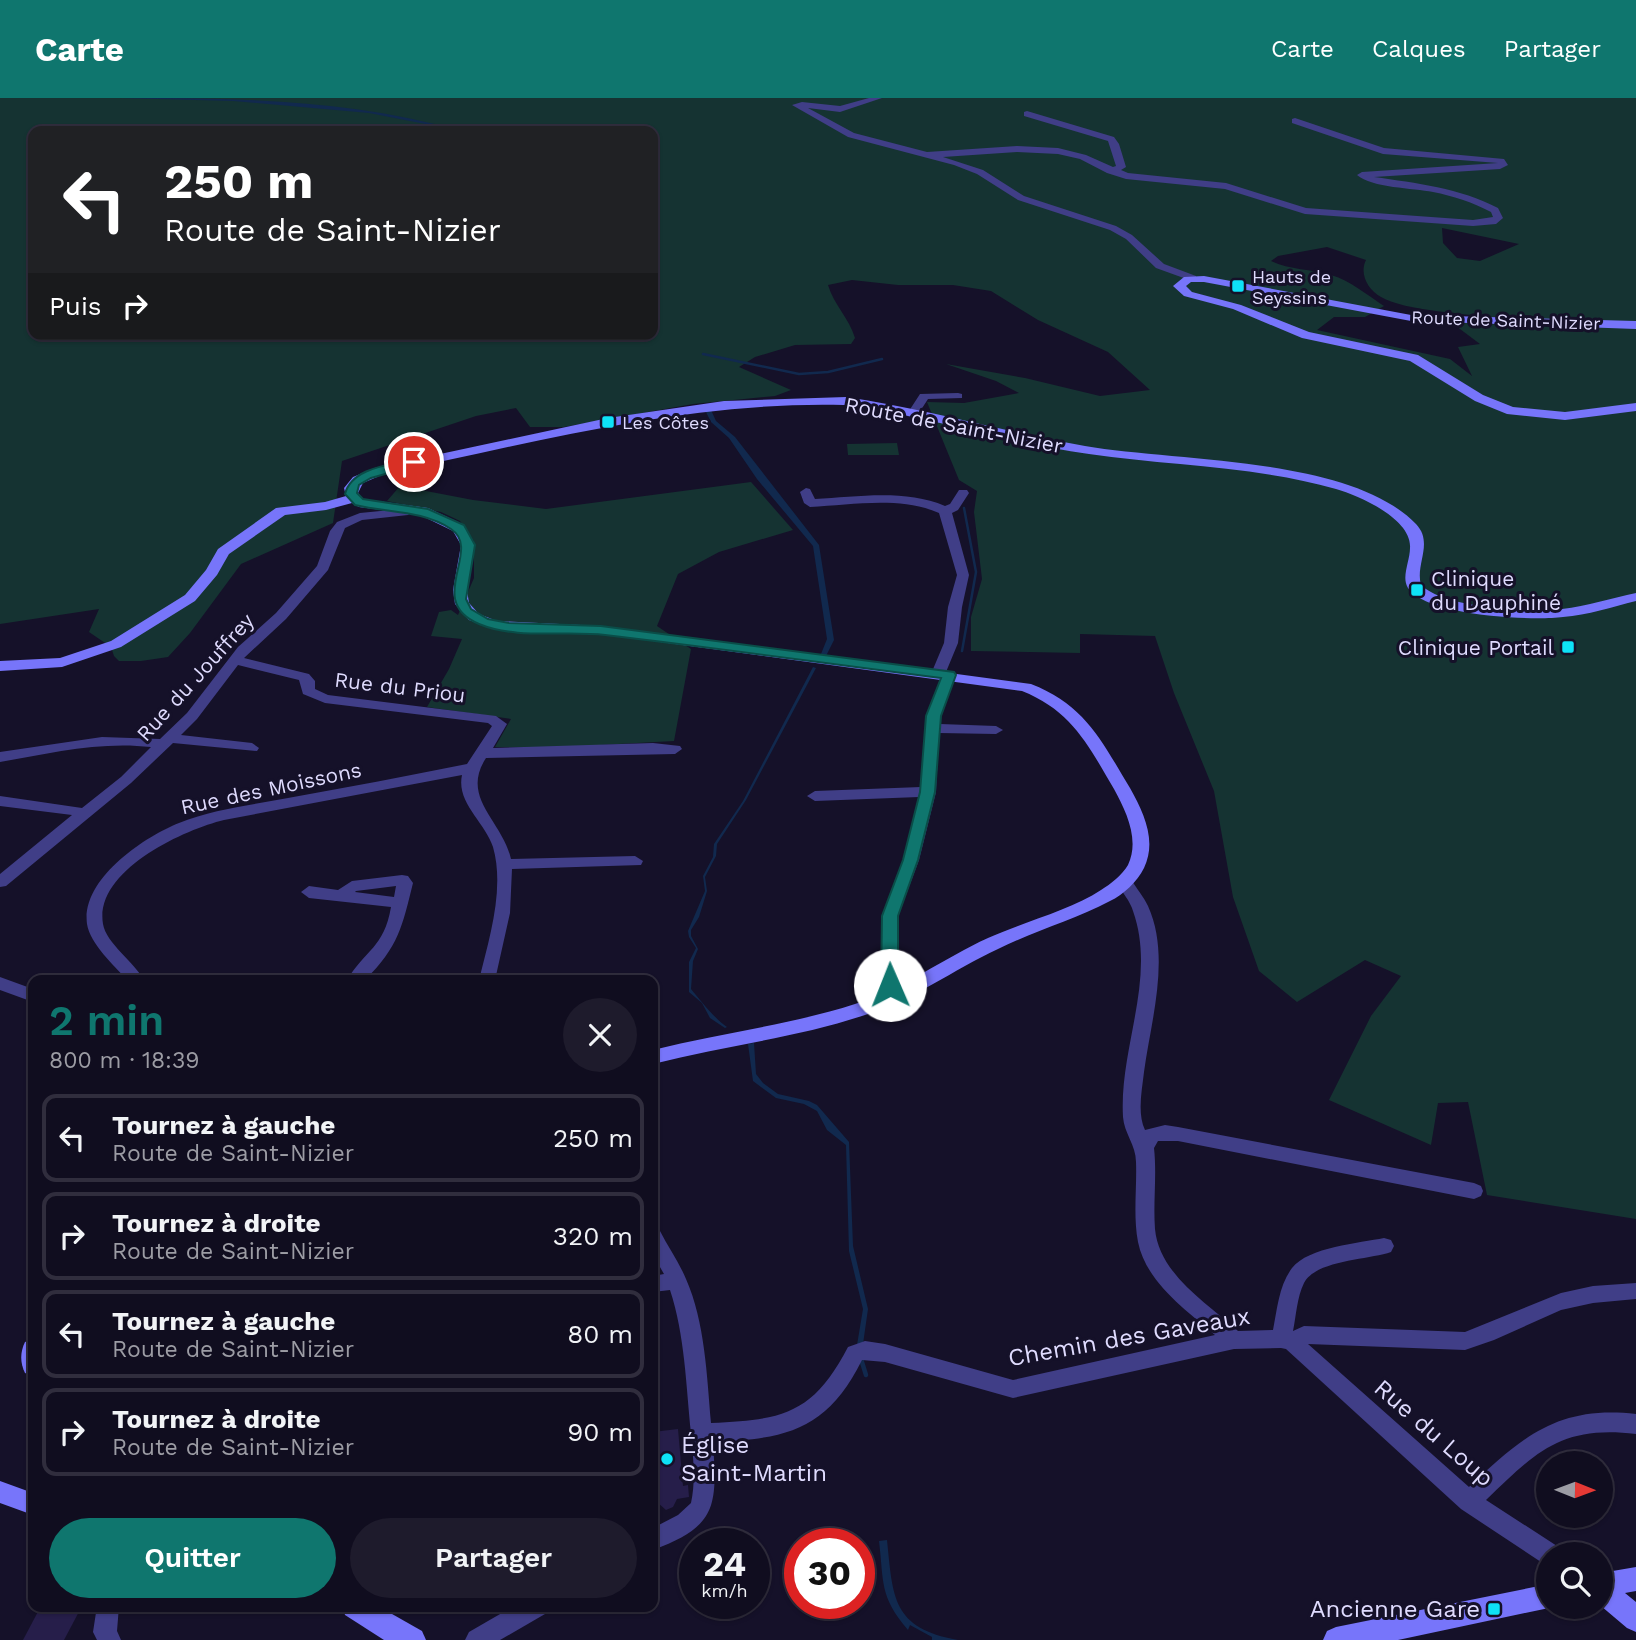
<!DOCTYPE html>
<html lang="fr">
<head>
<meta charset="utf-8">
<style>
  body { margin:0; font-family:"Work Sans",sans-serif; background:#1e1b2c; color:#f1f3f6; height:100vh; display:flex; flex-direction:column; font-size:26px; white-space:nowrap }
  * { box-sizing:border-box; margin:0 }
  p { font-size:23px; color:#9c9ca4 }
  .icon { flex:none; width:38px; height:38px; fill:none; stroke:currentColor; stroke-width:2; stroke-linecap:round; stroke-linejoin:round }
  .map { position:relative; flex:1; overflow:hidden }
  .sheet { position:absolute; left:28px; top:877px; width:630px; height:637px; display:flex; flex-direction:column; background:#100d1f; border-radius:14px; box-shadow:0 2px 5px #0004,0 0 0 2px #302d3d }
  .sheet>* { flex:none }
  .top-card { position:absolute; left:28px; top:28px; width:630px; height:214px; border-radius:14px; box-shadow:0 2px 5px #0004,0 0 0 2px #302d3d; background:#202124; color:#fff; overflow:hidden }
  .needle { width:46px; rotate:91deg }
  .controls { position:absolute; left:1536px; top:1353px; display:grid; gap:14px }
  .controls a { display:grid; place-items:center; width:77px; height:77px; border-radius:50%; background:#100d1f; box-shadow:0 2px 5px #0004,0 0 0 2px #302d3d; font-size:35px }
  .speed { position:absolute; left:679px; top:1430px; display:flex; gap:14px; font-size:35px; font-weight:700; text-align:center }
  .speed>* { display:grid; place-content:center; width:91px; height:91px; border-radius:50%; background:#100d1f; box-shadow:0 2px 5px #0004,0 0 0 2px #302d3d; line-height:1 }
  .speed small { font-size:18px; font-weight:400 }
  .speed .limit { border:10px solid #d22; background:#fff; color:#111 }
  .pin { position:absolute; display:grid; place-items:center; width:60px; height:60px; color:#fff; margin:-30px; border:4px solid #fff; border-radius:50%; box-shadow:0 2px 7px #0007 }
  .me { position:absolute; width:77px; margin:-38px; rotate:359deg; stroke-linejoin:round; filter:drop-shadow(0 0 5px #0008) }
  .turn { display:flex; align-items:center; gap:24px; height:147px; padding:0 21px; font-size:32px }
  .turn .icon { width:91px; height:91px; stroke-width:2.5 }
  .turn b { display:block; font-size:49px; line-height:60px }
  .then { display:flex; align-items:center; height:66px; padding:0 21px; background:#0003; gap:14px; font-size:26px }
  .round { display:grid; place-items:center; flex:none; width:74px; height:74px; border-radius:37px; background:#1e1b2c }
  .headline { display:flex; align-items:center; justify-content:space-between; height:119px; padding:0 21px }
  h1 { font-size:42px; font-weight:600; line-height:52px; color:#0f766e }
  .cta { display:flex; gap:14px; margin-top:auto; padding:14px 21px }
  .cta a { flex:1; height:80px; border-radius:42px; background:#0f766e; color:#fff; font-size:28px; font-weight:600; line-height:80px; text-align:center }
  .cta a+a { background:#1e1b2c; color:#f1f3f6 }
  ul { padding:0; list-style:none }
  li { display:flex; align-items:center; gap:21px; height:88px; margin:0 14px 10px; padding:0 7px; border:4px solid #302d3d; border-radius:14px }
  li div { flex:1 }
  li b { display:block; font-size:26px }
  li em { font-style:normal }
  header { display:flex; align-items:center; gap:42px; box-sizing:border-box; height:98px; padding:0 35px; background:#0f766e; color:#fff }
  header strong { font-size:33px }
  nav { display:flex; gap:38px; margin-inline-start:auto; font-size:24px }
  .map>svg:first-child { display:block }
  .green { fill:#153332; fill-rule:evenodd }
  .water { fill:#11294e }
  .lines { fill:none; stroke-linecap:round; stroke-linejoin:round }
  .stream-far1 { stroke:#11294e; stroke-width:2.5 }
  .stream { stroke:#11294e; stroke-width:4.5 }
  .building { fill:#261e4a }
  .street { fill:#403e87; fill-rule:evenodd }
  .secondary { fill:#7775fa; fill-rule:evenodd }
  .route { fill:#0f766e; stroke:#0a4d48; stroke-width:2 }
  .poi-dot { fill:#0ee2f7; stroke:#151129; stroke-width:2.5 }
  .labels { text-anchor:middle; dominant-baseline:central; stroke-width:6; stroke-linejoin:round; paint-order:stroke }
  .far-poi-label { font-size:18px; fill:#dfdbfe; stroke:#151129; text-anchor:start }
  .far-street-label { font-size:18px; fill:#dfdbfe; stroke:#151129 }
  .street-label { font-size:21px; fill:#dfdbfe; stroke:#151129 }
  .poi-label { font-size:21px; fill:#dfdbfe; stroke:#151129; text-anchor:start }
  .near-street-label { font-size:24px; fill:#dfdbfe; stroke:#151129 }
  .near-poi-label { font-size:24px; fill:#dfdbfe; stroke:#151129; text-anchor:start }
</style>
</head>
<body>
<header>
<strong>Carte</strong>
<nav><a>Carte</a><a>Calques</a><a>Partager</a></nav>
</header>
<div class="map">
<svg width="1636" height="1542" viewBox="0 0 1636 1542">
  <rect width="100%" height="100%" fill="#151129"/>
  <g class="green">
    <path d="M0,0h1636v1121l-149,-24 -19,-93 -30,1 -7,42 -102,-45 42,-84 30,-40 -36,-16 -68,42 -38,-31 -26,-74 -19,-106 -40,-98 -19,-57 -75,-2v19l-109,-2v-34l11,-38 -8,-67 3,-21 -18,-11 -32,-78 37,1 55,-10 -23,-12 -50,-17 79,14 75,18 50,-6 -42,-38 -70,-32 -47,-29 -38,-6h-55l-46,-5 -24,5c6,20 21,33 27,53l-4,6 -56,1 -40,12 -16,10 52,23 -16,6 -82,8 -129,23h-34l-14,-19 -40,8 -134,45 -9,62 -92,41 -51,69 -22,24 -27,4h-22l-5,-5 -3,-9 -22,-15 10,-23 -99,15zM33,33h620v203h-620zM1442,130l77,16 -39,17 -23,-3 -14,-15zM1327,149l39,13c-7,14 2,30 15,37 24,14 88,17 119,21l-1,5h-47l28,21 -22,3 14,29 -22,-17 -133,-29 17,-13h31l19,-11c-17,-11 -33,-25 -53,-31 -20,-6 -41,-5 -60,-14l7,-5z"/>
    <polygon points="897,345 899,357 848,357 847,346"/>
    <polygon points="751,384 793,432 719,454 678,476 657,528 691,551 674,643 544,650 495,649 511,621 427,609 449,571 462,541 431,538 439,514 451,512 458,517 474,480 474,443 460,423 441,414 387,403 400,388 473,402 546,411"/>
  </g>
  <g class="water">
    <path d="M119,0c115,0 231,1 342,33l-92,-18 -136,-12z"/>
    <polygon points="705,312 711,312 716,323 735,339 819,447 834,542 826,558 821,556 827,541 813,448 757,381 729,340 711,324"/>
    <path d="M813,569l3,1 -70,132 -29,44 -1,12 -11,21 2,14 -8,26 -8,13v6l7,13 -5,12 -2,28c9,11 24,30 36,38l-2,1 -15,-10 -8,-15 -13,-11v-30l7,-14 -7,-11 -1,-6 17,-40 -2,-15 10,-19 1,-13 29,-43z"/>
    <polygon points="754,945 756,976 763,985 778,996 809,1003 817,1007 849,1044 853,1148 868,1211 863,1246 857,1247 863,1211 849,1153 846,1047 827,1032 817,1013 804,1006 776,1000 753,983 748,946"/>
    <path d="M887,1442c6,58 5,88 71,100h-26v-3l-22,-12 -2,5c-29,-34 -24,-48 -29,-89z"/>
  </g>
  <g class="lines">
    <g class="stream-far1">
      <polyline points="703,256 799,276 828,274 882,261"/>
      <polyline points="962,553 976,474 964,410"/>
    </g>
    <polyline class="stream" points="861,1261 866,1277"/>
  </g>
  <g class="building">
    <polygon points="678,1331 683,1388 688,1387 689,1399 677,1401 673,1409 666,1412 657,1404 653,1404 653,1334"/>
    <polygon points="41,1508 82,1508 64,1542 23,1542"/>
  </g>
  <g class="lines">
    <g class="street">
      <path d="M869,0h13l-42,14 -32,-4 46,25 73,19 90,-6 41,2 28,7 27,12 3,-1 -8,-25 -84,-25v-4l3,-1 87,26 5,7 7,23 -5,3 7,3 98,10 80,25 167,12 20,-3 -2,-5c-19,-10 -38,-16 -58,-20 -20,-4 -61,-4 -76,-17l5,-3 136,-9 -115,-9 -91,-31v-4l3,-1 89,30 120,11 4,6 -8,4 -126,8c42,6 86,11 124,31l5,10 -7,6 -23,2 -168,-12 -80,-25 -99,-10 -19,-6 -27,-14 -22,-5 -41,-2 -74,5 40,13 41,26 92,30 16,9 32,29 32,12v4l-4,1 -36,-13 -30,-29 -16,-9 -92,-30 -41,-26 -23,-9 -106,-28 -56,-32 10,-3 38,4z"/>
      <polygon points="958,295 962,296 962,300 928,301 917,318 907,316 920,296"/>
      <path d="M806,390l4,1 5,10c42,-2 90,-10 130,7l5,-2 9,-14h8l2,3 -11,17 -6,3 17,62 -7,32 -4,36 -12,29h8l2,3 -16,41v8l56,2 7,4 -7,4 -57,-1 -3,59 -17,68 -21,56v82l-2,4h-12l-2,-4v-82l21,-56 16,-63 -104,4 -8,-5 8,-5 106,-4 5,-71 15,-39h-8l-2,-3 13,-31 4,-36 9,-32 -18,-62c-39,-17 -87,-8 -129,-6l-6,-4 -4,-11z"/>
      <path d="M409,407l6,4 -7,6 -46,5 -17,8 -17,42 -42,49 -42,39 65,16 6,7v8l13,6 168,21 11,8 -14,24 160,-5 27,3 2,3 -7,5 -189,4c-26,40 16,62 25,101l124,-3 8,5 -2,4 -129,4 -2,44 -15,67h-16c10,-41 26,-91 14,-133 -8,-25 -37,-44 -31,-72l-238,45c-41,10 -130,51 -121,104 3,19 32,39 41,56h-17c-13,-15 -37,-36 -40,-56 -6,-45 57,-87 92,-101 35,-14 73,-18 109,-25 60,-11 120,-22 179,-34l25,-38 -4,-3 -163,-20 -22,-9 -4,-14 -61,-15 -41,54 -16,16 71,8 7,5 -2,3 -84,-8 -42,40 -125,103 -6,1v-13l72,-59 -72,-9v-10l82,12 39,-31 30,-30c-50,-6 -101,6 -151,15v-10l102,-15 58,2 27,-26 51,-66 38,-34 41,-47 13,-35 7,-9 23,-9 41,-4z"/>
      <path d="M402,777l6,1 5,7c-11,44 -14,63 -48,97h-18c18,-30 37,-32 44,-73l-82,-9 -8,-6 8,-6 29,4 14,-9zM396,788l-2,11 -39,-5 1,-1z"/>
      <path d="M1125,780l6,1c5,9 13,18 17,27 23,51 3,114 -4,166 -2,18 -7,41 1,58l20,-5 13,2 296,56 7,3 2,5 -2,5 -7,3 -296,-58h-20l-4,7c3,27 -1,54 1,81 4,45 52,74 83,102l35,-1c4,-20 6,-45 19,-62 16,-21 68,-25 92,-30l7,2 3,6 -3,6c-23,8 -75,8 -87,31 -7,14 -8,33 -11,48l11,-5 161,6 96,-39 32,-7 43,-3v16l-43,4 -32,7 -67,30 -29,10 -157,-6 161,143c53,-50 89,-82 167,-73v20c-75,-9 -100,18 -150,66l71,46 3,8h-11v11l-8,-3 -80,-53 -175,-160 -5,-1 -47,1 -221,49 -128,-36 -23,-2c-35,70 -75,79 -149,82 4,63 5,84 -60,108v-22l25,-13 13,-12c5,-23 2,-47 0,-70 -5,-47 -6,-98 -21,-143l-17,2v-16l11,-2 -11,-19v-26l7,2c8,16 19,31 26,48 19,43 21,97 25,144 72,-3 102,-9 137,-76l17,-6 20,3 128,36 202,-45c-29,-25 -69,-53 -77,-93 -5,-26 -1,-54 -2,-80 0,-17 -12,-29 -13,-45 -4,-70 34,-138 10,-206 -3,-10 -11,-19 -16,-28z"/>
      <polygon points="0,879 33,891 33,904 0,892"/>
      <polygon points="97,1508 119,1508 117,1533 121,1542 97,1542 93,1534"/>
      <polygon points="514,1508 548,1508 545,1516 500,1542 465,1542 469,1534"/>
    </g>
    <g class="secondary">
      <polygon points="1204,178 1411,217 1636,223 1636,231 1411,223 1204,184 1191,184 1186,188 1192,194 1241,207 1309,234 1418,257 1483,297 1513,309 1565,314 1636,305 1636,313 1565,322 1507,316 1475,303 1410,263 1302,240 1233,211 1184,198 1173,188 1184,179"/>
      <path d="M846,299c81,12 159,35 239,49 92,16 265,10 331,78 18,19 -1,40 5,61 25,24 107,27 141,24 25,-3 50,-11 74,-16v8c-24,6 -48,14 -73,16 -32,4 -137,-1 -155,-29 -7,-11 2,-27 2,-40 2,-29 -50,-52 -74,-59 -79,-23 -166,-23 -247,-35 -58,-8 -115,-24 -172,-36 -24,-5 -49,-13 -73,-13 -156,-4 -309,37 -460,69l-21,9 -5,10 5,6 65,9 36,17 11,20 -8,45 2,13 10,11 18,7 104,5 430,58c54,21 70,56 99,104 14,25 27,53 14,80 -7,14 -21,27 -34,33 -36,19 -76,30 -112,48 -45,21 -85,51 -133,66 -69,23 -142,31 -212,49v-14c67,-17 137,-25 202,-46 48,-15 89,-46 133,-66 35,-16 83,-28 113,-48 10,-6 21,-15 27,-25 12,-25 -2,-54 -14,-76 -26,-44 -42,-78 -92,-98l-421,-57 -111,-6 -21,-8 -14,-16 -2,-14 8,-45 -8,-14 -33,-16 -61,-8 -7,-4 -26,7 -41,5 -56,39 -12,21 -22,26 -74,46 -59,20 -62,4v-10l60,-3 51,-17 74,-46 21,-25 12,-21 58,-41 49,-6 21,-6 -2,-8 9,-11 22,-9 233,-50 116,-17z"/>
      <path d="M33,1241v37l-8,-3c-5,-10 -5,-21 0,-31z"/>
      <polygon points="0,1383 33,1395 33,1417 0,1405"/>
      <polygon points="1636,1469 1636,1493 1625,1495 1636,1504 1636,1534 1627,1530 1601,1508 1601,1475"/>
      <polygon points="1549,1486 1549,1508 1554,1508 1549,1510 1398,1542 1323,1542 1327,1533 1336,1529"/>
      <polygon points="342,1508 378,1508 422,1533 426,1542 384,1542 345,1517"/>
    </g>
  </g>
  <path class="route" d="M414,361l6,3 -2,3 -47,13 -12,7 -2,8 6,6 65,10 36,16 11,20 -9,54 5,10 17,10 21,4 92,3 353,46 2,3 -15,41 -6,76 -17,68 -20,56v69l-2,5 -6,2 -9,-7 1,-69 21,-56 17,-68 6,-76 15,-38c-112,-14 -224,-30 -336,-43 -40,-5 -88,5 -126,-11 -55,-23 4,-74 -28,-95 -29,-19 -63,-16 -96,-24l-10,-11c7,-27 46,-29 69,-35z"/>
  <g class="poi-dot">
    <rect x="1231" y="181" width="14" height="14" rx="3.5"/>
    <rect x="601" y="317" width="14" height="14" rx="3.5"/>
    <rect x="1410" y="485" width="14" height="14" rx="3.5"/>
    <rect x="1561" y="542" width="14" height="14" rx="3.5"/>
    <circle cx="667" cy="1361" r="7"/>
    <rect x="1487" y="1504" width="14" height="14" rx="3.5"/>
  </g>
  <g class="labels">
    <g class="far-poi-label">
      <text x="1252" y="178">Hauts de<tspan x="1252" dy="21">Seyssins</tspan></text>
      <text x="622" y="324">Les Côtes</text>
    </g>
    <g class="far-street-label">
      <text transform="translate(1506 222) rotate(2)">Route de Saint-Nizier</text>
    </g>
    <g class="street-label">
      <text transform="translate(954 327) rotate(11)">Route de Saint-Nizier</text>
      <text transform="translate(195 579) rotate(-48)">Rue du Jouffrey</text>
      <text transform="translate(400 589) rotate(7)">Rue du Priou</text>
      <text transform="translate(271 690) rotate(-12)">Rue des Moissons</text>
    </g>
    <g class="poi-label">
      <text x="1431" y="480">Clinique<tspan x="1431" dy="24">du Dauphiné</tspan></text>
      <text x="1554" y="549" text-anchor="end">Clinique Portail</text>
    </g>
    <g class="near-street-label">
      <text transform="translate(1129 1239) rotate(-10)">Chemin des Gaveaux</text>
      <text transform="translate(1434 1335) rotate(41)">Rue du Loup</text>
    </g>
    <g class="near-poi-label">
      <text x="681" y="1347">Église<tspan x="681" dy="28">Saint-Martin</tspan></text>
      <text x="1480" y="1511" text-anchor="end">Ancienne Gare</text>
    </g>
  </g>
</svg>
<div class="controls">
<a><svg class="needle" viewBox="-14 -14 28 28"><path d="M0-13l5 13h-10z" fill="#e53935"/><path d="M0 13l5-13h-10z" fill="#9c9ca4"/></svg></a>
<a><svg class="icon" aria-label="search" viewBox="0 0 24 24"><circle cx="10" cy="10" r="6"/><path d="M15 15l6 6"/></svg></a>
</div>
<div class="speed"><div>24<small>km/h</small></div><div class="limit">30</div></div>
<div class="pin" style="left:414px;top:364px;background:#d93025"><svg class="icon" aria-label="arrive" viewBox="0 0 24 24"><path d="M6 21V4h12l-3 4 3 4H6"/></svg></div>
<svg class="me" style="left:890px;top:887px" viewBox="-20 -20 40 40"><circle r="19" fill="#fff"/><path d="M0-13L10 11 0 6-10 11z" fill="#0f766e"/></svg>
<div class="top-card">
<div class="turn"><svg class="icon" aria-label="left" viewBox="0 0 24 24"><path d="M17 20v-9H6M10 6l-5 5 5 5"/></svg><div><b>250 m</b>Route de Saint-Nizier</div></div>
<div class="then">Puis<svg class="icon" aria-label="right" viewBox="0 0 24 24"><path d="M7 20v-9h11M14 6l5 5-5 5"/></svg></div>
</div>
<section class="sheet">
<div class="headline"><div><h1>2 min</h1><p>800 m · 18:39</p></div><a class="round"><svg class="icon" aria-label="close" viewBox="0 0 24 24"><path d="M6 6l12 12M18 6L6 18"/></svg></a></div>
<ul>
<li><svg class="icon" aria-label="left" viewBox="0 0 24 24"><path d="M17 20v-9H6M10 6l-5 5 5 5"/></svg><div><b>Tournez à gauche</b><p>Route de Saint-Nizier</p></div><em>250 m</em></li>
<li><svg class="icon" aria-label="right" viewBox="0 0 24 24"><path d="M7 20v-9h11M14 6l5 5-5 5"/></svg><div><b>Tournez à droite</b><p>Route de Saint-Nizier</p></div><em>320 m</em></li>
<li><svg class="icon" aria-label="left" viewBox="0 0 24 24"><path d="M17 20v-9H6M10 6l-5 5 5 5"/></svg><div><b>Tournez à gauche</b><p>Route de Saint-Nizier</p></div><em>80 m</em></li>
<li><svg class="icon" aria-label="right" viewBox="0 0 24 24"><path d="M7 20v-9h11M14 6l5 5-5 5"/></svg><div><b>Tournez à droite</b><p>Route de Saint-Nizier</p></div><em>90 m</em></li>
</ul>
<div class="cta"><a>Quitter</a><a>Partager</a></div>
</section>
</div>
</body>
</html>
